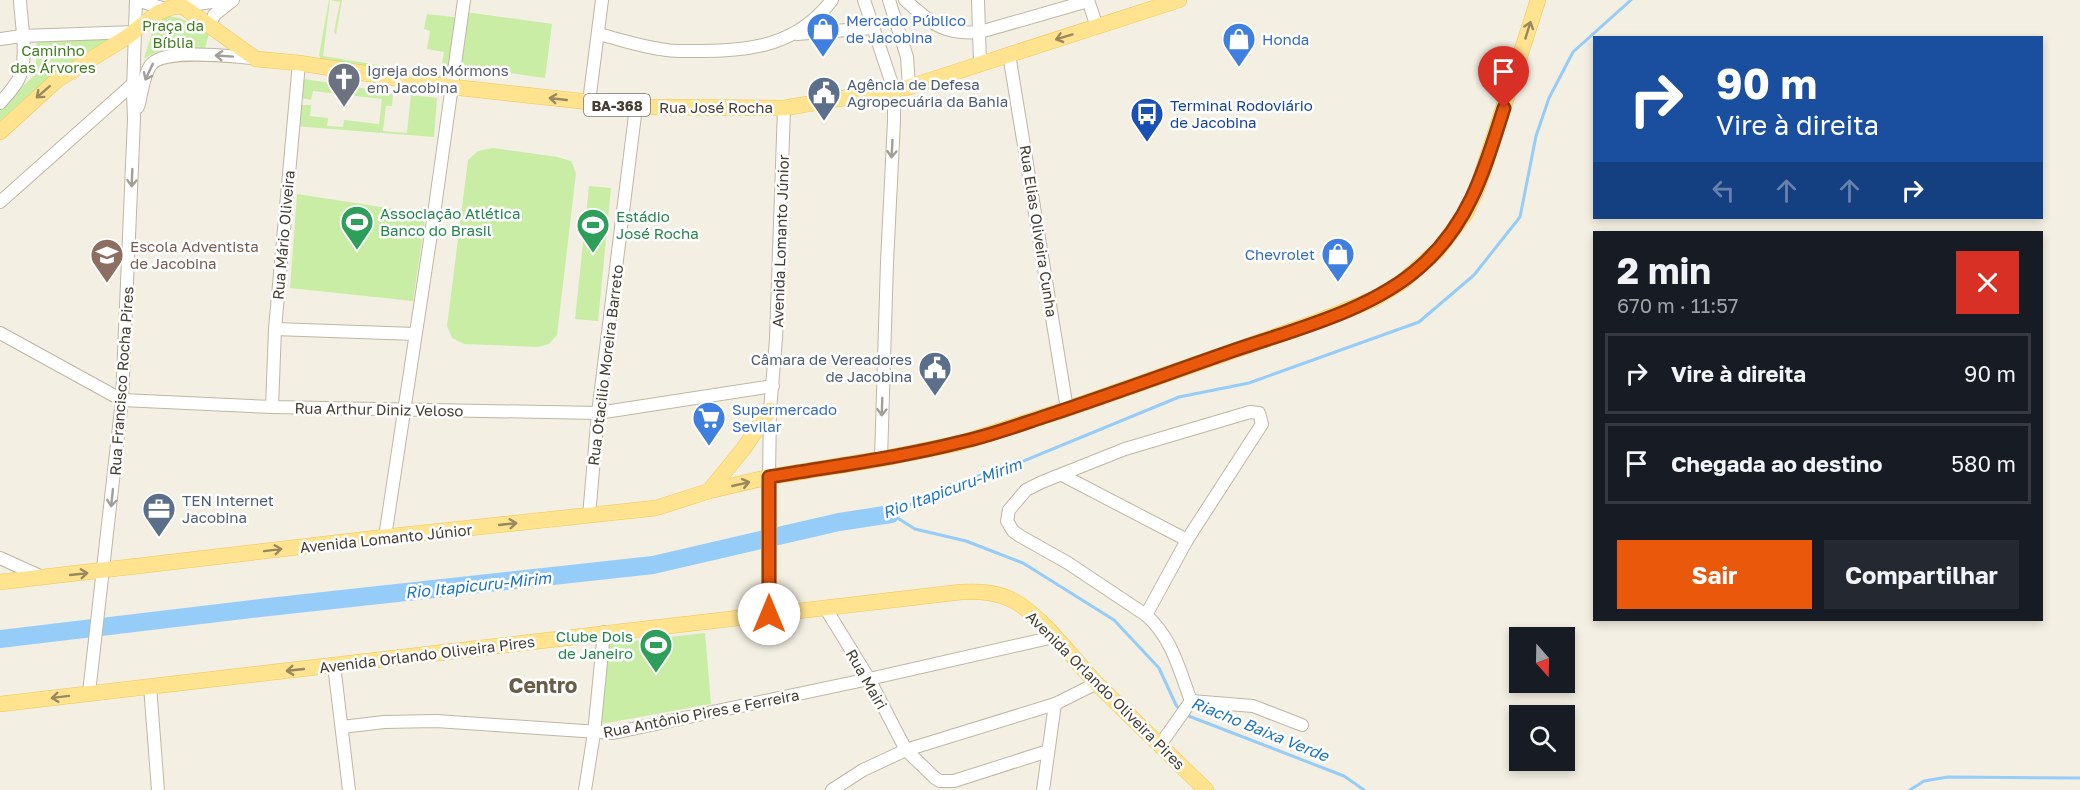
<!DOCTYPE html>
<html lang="pt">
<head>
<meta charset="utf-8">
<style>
  body { margin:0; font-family:"Golos Text",sans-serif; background:#242831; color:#f1f3f6; height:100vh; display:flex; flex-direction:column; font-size:22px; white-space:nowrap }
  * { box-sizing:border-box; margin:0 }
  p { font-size:20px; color:#9ea1a6 }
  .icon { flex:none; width:33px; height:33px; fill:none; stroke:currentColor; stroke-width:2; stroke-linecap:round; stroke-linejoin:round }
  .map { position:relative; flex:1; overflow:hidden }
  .panel { position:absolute; left:1593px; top:231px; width:450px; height:390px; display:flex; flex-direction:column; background:#171b24; border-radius:0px; box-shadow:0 3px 9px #0003 }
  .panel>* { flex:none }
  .top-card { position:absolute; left:1593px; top:36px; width:450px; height:183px; border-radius:0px; box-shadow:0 3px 9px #0003; background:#1a4fa0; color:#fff; overflow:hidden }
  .needle { width:39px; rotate:160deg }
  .controls { position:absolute; left:1509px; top:627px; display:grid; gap:12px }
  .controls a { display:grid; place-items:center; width:66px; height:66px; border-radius:0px; background:#171b24; box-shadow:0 3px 9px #0003; font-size:30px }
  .pin { position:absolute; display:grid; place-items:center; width:51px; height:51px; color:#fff; margin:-62px -26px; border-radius:50% 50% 50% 0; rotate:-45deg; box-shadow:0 0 6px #0007 }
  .pin .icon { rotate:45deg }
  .me { position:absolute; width:66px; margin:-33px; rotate:0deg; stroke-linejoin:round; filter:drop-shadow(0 0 4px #0008) }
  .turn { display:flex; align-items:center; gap:21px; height:126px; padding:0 24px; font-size:27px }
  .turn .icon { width:78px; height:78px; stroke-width:2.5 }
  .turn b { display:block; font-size:42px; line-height:51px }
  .lanes { display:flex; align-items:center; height:57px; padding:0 24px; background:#0003; justify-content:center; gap:30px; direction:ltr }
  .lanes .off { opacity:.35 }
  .round { display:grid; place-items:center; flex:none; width:63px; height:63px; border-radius:0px; background:#242831 }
  .overview { display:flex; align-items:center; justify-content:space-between; height:102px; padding:0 24px }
  h1 { font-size:36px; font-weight:700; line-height:45px }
  .button { display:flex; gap:12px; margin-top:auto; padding:12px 24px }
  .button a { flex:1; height:69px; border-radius:0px; background:#ea580c; color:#fff; font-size:24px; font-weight:700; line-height:69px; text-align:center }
  .button a+a { background:#242831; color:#f1f3f6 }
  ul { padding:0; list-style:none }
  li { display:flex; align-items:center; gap:18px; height:81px; margin:0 12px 9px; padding:0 12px; border:3px solid #363941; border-radius:0px }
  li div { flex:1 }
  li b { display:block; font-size:22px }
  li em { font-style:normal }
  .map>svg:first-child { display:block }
  .green { fill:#caeda5 }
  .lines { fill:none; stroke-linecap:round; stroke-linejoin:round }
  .stream { stroke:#96ccf8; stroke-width:3 }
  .river { stroke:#96ccf8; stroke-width:18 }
  .minor-casing { stroke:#bfb7a4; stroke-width:14 }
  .major-casing { stroke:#f1c752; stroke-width:16 }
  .minor { stroke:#fff; stroke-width:12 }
  .major { stroke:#ffe38f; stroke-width:15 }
  .oneway { stroke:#99885c }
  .oneway2 { stroke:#a29e98 }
  .route-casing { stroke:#983908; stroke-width:15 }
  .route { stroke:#ea580c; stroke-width:10 }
  .labels { text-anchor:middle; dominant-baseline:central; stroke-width:5; stroke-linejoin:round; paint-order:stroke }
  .shield { fill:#fff; stroke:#7d7870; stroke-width:1.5 }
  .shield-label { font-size:14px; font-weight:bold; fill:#453e32 }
  .shop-label { font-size:15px; fill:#366cbe; stroke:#fff; text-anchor:start }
  .park-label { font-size:15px; fill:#3f7d1f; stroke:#fff }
  .worship-label { font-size:15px; fill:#5b616d; stroke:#fff; text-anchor:start }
  .service-label { font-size:15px; fill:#4e5e75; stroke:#fff; text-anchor:start }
  .transit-label { font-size:15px; fill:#164399; stroke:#fff; text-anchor:start }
  .street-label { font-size:15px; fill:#453e32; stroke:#fff }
  .leisure-label { font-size:15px; fill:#27864d; stroke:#fff; text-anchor:start }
  .education-label { font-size:15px; fill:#785e54; stroke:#fff; text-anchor:start }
  .water-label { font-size:16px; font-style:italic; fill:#1f75bd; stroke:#fff }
  .district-label { font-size:21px; font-weight:bold; fill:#695d48; stroke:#fff }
</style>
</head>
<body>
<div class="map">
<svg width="2080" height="790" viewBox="0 0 2080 790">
  <rect width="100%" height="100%" fill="#f3efe2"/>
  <g class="green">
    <polygon points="329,0 342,0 336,35 334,32 340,2 330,0 323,56 440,75 444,52 427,49 430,31 424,29 427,14 462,18 453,82 322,62 319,55"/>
    <polygon points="466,12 552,24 545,78 459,66"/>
    <path d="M168,16l12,2 29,15 -4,16c-21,0 -44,-3 -61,10l11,-36z"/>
    <polygon points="101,37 112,43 0,127 0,107 36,74 36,43 47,41"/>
    <polygon points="298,78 393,93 392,106 386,106 383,131 407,133 411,95 437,98 434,137 293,126 295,105 311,105 310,116 328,118 327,126 343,127 344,120 379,124 382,99 313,91 311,100 296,97"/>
    <polygon points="493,148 557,157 571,161 576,173 557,335 549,344 538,347 464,344 452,338 447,326 468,160 478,151"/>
    <polygon points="589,186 611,188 598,321 575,319"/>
    <polygon points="297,194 426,214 413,301 290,288"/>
    <polygon points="705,633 711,704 601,724 607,644"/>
  </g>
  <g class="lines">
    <g class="stream">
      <polyline points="891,514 950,485 1016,464 1179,397 1249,383 1419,322 1474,275 1520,217 1536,136 1549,98 1573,52 1631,0"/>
      <polyline points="891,514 915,529 966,541 1023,563 1114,620 1159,668 1176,705 1181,711"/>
      <polyline points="1186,715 1344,776 1364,790"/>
      <polyline points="1910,790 1924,781 1948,777 2080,778"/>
    </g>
    <polyline class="river" points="0,639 269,607 653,565 839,522 891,514"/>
    <g class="minor-casing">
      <g id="minor">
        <polyline points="137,0 165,9"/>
        <polyline points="864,0 894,90 894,121 887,262 881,459"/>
        <polyline points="889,0 907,57 909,87"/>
        <path d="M905,0c27,23 37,35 75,32l108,-31"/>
        <polyline points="978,0 980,64"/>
        <polyline points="1088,0 1097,27"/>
        <polyline points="182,6 227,0"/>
        <polyline points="210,26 214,15 233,0"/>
        <path d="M598,34c21,5 41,12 62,15 13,3 28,2 41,2 53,0 97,-7 131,-51"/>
        <polyline points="797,34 872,28"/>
        <polyline points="0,39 22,36 135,32"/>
        <polyline points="1009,54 1067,409"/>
        <polyline points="589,102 602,0"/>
        <path d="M0,103c6,-7 13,-14 18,-23 11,-20 3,-57 2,-80"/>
        <path d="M138,107c4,-13 5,-30 12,-41 12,-19 84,-9 105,-8"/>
        <polyline points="0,202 134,83"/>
        <polyline points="275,329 415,334"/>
        <polyline points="0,333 122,400 272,407 598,413 773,386"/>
        <polyline points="272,407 275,329 299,63"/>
        <polyline points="1062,475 1187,540 1146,615"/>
        <polyline points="769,477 770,410 776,339 784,108"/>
        <polyline points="589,516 598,413 636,107"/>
        <polyline points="385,537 434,214 464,0"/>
        <path d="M1187,540l75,-116 -3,-11 -9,-1 -125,37 -83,33 -16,8 -17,20 -2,11 6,10 7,5 48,27 78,52c26,23 33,54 45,86"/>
        <polyline points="0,558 42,577"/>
        <polyline points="826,609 869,679 906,750 935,778 940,781 954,781 1048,751"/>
        <polyline points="334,665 349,790"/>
        <polyline points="150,686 158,790"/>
        <polyline points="89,693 122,400 134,119 133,91 136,0"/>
        <polyline points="1191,701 1253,706 1302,725"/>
        <polyline points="342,727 384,722 436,721 613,733 869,679 1054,637"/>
        <polyline points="1160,745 1191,701"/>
        <polyline points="585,790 594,733 604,632"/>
        <polyline points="832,790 863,770 906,750 1055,704 1097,683"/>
        <polyline points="1043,790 1055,704"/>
      </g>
    </g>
    <g class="major-casing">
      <g id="major">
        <polyline points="0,132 57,80 127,37 159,12 173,7 182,6 256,59 299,63 452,87 589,102 636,107 784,108 909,87 1179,0"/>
        <polyline points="769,477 769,614"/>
        <polyline points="709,491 744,448 770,410"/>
        <polyline points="0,582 385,537 656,508 709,491 769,477 881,459 960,443 1067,409 1316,322 1374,299 1402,282 1438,250 1466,213 1478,186 1538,0"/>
        <path d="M0,704c320,-39 641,-73 961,-112 19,-1 36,0 53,9 28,15 61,60 84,84 36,35 72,70 108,105"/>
      </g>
    </g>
    <use href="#minor" class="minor"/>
    <use href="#major" class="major"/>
  </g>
  <defs><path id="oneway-shaft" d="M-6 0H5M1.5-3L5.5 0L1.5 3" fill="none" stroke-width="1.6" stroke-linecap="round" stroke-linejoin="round" transform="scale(1.5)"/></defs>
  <g class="oneway">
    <use href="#oneway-shaft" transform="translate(1528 30) rotate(-73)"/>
    <use href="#oneway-shaft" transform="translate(1064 37) rotate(163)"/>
    <use href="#oneway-shaft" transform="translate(43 92) rotate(139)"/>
    <use href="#oneway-shaft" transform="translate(558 99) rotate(-174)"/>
    <use href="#oneway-shaft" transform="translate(741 484) rotate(-13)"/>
    <use href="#oneway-shaft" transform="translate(508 524) rotate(-6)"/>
    <use href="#oneway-shaft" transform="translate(273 550) rotate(-7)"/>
    <use href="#oneway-shaft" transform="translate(79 574) rotate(-6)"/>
    <use href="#oneway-shaft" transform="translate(295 670) rotate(174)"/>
    <use href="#oneway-shaft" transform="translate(60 697) rotate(173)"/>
  </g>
  <g class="oneway2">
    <use href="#oneway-shaft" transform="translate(224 56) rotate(-176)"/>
    <use href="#oneway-shaft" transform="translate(149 72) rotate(115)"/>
    <use href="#oneway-shaft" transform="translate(892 149) rotate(93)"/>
    <use href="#oneway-shaft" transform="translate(132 178) rotate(92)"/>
    <use href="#oneway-shaft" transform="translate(882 407) rotate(92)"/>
    <use href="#oneway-shaft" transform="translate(112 498) rotate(96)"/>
  </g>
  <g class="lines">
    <g class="route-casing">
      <path id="route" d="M769,614v-137c64,-11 129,-19 192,-35 28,-6 55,-16 82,-25 64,-21 126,-44 189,-66 61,-21 141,-41 189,-85 49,-43 64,-98 83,-158"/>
    </g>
    <use href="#route" class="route"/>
  </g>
  <defs>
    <g id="shop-pin" transform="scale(1.725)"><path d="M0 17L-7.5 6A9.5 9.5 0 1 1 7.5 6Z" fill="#3f7fe0" stroke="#fff"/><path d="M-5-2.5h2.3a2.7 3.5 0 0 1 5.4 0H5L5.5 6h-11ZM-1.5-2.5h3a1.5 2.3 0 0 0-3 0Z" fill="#fff"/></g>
    <g id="church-pin" transform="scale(1.725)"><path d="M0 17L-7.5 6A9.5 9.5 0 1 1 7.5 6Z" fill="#6b7280" stroke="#fff"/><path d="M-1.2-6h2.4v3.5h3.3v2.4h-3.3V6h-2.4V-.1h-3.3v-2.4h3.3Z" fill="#fff"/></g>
    <g id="civic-pin" transform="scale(1.725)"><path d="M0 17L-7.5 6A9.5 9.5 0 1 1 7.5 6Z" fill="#5c6f8a" stroke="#fff"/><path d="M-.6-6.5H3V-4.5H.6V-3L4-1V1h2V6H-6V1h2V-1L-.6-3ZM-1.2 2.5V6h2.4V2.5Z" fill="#fff"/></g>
    <g id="bus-pin" transform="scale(1.725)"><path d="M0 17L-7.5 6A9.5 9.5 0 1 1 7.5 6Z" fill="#1a4fb4" stroke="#fff"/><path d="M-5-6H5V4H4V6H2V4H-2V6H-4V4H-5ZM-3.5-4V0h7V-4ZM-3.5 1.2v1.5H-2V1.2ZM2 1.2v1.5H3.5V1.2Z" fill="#fff"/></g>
    <g id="stadium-pin" transform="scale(1.725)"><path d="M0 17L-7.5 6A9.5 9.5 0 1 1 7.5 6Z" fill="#2e9e5b" stroke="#fff"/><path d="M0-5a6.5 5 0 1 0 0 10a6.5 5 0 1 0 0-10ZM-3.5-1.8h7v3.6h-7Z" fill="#fff"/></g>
    <g id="school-pin" transform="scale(1.725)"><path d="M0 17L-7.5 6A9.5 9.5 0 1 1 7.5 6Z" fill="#8d6e63" stroke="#fff"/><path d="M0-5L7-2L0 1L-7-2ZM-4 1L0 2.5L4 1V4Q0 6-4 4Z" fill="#fff"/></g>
    <g id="supermarket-pin" transform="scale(1.725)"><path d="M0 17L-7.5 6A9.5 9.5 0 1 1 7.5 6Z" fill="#3f7fe0" stroke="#fff"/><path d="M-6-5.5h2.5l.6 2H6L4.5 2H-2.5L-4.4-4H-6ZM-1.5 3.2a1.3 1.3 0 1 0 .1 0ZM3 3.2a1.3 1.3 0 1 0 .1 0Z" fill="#fff"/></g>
    <g id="office-pin" transform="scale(1.725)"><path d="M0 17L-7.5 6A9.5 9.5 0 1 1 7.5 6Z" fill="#5c6f8a" stroke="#fff"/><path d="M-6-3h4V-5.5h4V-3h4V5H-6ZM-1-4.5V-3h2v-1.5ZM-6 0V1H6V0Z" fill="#fff"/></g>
  </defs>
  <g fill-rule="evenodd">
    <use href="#shop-pin" x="823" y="29"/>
    <use href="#shop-pin" x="1239" y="39"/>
    <use href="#church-pin" x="344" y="79"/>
    <use href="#civic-pin" x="824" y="93"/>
    <use href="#bus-pin" x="1147" y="114"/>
    <use href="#stadium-pin" x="357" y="222"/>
    <use href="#stadium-pin" x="593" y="225"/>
    <use href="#shop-pin" x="1338" y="254"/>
    <use href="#school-pin" x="107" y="255"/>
    <use href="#civic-pin" x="935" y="368"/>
    <use href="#supermarket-pin" x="709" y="418"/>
    <use href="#office-pin" x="159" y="509"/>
    <use href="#stadium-pin" x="656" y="645"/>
  </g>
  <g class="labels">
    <rect class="shield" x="584" y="94" width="66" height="22" rx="4.5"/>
    <g class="shield-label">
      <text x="617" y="105">BA-368</text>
    </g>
    <g class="shop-label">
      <text x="846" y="20">Mercado Público<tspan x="846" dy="17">de Jacobina</tspan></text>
      <text x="1262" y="39">Honda</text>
      <text x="1315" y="254" text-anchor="end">Chevrolet</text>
      <text x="732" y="409">Supermercado<tspan x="732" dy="17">Sevilar</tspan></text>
    </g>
    <g class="park-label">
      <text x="173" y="25">Praça da<tspan x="173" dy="17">Bíblia</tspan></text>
      <text x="53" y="50">Caminho<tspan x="53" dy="17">das Árvores</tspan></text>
    </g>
    <g class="worship-label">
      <text x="367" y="70">Igreja dos Mórmons<tspan x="367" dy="17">em Jacobina</tspan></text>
    </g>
    <g class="service-label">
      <text x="847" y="84">Agência de Defesa<tspan x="847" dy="17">Agropecuária da Bahia</tspan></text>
      <text x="912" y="359" text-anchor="end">Câmara de Vereadores<tspan x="912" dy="17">de Jacobina</tspan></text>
      <text x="182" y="500">TEN Internet<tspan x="182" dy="17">Jacobina</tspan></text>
    </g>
    <g class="transit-label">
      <text x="1170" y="105">Terminal Rodoviário<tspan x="1170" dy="17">de Jacobina</tspan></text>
    </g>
    <g class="street-label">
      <text x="716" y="107">Rua José Rocha</text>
      <text transform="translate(1039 231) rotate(81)">Rua Elias Oliveira Cunha</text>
      <text transform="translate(283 235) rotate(-85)">Rua Mário Oliveira</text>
      <text transform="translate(780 241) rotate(-88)">Avenida Lomanto Júnior</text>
      <text transform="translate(605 365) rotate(-83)">Rua Otacilio Moreira Barreto</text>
      <text transform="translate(121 381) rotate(-86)">Rua Francisco Rocha Pires</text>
      <text transform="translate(379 409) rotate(1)">Rua Arthur Diniz Veloso</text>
      <text transform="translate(386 538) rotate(-6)">Avenida Lomanto Júnior</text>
      <text transform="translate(427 654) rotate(-7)">Avenida Orlando Oliveira Pires</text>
      <text transform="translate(867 679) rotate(60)">Rua Mairi</text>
      <text transform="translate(1106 690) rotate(45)">Avenida Orlando Oliveira Pires</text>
      <text transform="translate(701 713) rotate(-11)">Rua Antônio Pires e Ferreira</text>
    </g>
    <g class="leisure-label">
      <text x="380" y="213">Associação Atlética<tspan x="380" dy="17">Banco do Brasil</tspan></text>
      <text x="616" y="216">Estádio<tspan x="616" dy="17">José Rocha</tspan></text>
      <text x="633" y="636" text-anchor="end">Clube Dois<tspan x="633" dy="17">de Janeiro</tspan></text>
    </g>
    <g class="education-label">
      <text x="130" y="246">Escola Adventista<tspan x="130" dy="17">de Jacobina</tspan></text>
    </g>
    <g class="water-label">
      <text transform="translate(952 488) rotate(-20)">Rio Itapicuru-Mirim</text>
      <text transform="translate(478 585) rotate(-6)">Rio Itapicuru-Mirim</text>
      <text transform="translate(1260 729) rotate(22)">Riacho Baixa Verde</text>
    </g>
    <g class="district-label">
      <text x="543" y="685">Centro</text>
    </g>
  </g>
</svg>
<div class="controls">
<a><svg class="needle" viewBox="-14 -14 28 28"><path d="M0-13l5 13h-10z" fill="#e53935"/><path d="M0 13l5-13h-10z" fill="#9ea1a6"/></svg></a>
<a><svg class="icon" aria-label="search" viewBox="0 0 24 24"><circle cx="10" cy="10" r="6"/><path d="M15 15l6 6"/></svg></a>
</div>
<div class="pin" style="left:1504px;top:108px;background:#d93025"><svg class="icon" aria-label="arrive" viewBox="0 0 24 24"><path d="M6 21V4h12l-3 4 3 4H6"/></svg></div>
<svg class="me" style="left:769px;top:614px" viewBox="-20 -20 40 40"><circle r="19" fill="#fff"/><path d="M0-13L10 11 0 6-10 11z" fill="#ea580c"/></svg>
<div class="top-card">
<div class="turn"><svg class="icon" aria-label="right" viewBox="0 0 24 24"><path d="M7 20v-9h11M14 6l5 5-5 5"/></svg><div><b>90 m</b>Vire à direita</div></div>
<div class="lanes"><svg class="icon off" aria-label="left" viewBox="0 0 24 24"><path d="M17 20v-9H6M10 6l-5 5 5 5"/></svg><svg class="icon off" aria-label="ahead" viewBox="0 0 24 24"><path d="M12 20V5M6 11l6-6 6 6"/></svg><svg class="icon off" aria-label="ahead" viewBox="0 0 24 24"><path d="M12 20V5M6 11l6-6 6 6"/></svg><svg class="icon" aria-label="right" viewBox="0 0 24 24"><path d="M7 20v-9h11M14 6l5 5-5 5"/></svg></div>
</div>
<section class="panel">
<div class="overview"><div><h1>2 min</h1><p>670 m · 11:57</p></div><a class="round" style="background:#d93025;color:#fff"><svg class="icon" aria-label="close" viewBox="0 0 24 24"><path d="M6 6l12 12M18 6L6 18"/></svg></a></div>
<ul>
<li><svg class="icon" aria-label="right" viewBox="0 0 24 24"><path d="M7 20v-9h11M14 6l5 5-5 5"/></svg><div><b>Vire à direita</b></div><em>90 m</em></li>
<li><svg class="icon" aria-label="arrive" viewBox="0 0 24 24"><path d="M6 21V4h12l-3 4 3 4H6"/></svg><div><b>Chegada ao destino</b></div><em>580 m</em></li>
</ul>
<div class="button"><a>Sair</a><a>Compartilhar</a></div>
</section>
</div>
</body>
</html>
